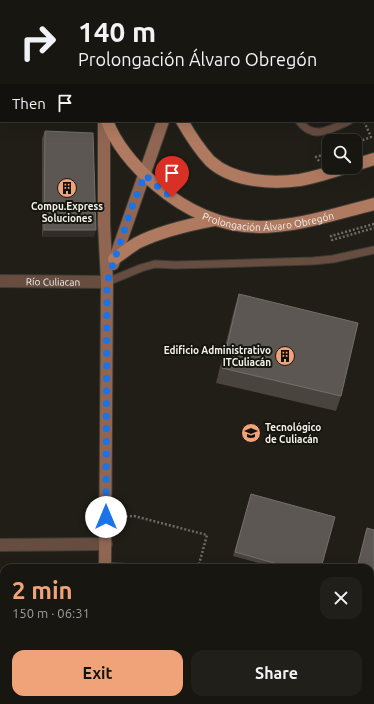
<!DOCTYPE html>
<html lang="en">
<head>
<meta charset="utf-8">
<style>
  body { margin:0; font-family:Ubuntu,sans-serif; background:#211f1a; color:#f1f3f6; height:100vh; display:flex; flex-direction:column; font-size:15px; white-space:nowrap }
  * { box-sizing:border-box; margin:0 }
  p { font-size:13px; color:#9f9f9f }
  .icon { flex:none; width:22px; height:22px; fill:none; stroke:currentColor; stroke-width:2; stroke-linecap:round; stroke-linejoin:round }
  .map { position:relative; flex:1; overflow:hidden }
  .panel { position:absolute; left:0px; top:564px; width:374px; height:140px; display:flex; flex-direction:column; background:#181611; border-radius:12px 12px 0 0; box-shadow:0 4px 16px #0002,0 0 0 1px #363531 }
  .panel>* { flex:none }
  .guide { position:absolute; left:0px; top:0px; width:374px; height:122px; box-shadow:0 4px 16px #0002,0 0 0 1px #363531; background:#181611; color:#f1f3f6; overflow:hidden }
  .fabs { position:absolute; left:322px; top:134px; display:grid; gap:8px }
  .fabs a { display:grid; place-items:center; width:40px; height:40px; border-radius:8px; background:#181611; box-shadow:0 4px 16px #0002,0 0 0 1px #363531; font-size:20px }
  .pin { position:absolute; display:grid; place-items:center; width:34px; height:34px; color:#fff; margin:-41px -17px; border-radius:50% 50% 50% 0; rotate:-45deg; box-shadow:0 0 4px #0007 }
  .pin .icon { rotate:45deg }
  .me { position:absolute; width:44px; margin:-22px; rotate:0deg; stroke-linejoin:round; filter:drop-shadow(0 0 3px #0008) }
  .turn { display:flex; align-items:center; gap:14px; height:84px; padding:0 12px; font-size:18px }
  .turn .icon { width:52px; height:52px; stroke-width:2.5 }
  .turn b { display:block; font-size:28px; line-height:34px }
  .then { display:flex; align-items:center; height:38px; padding:0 12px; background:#0003; gap:8px; font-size:15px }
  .round { display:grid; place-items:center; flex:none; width:42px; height:42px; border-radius:12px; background:#211f1a }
  .overview { display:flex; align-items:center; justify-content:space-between; height:68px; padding:0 12px }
  h1 { font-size:24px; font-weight:600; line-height:30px; color:#f0a378 }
  .primary-button { display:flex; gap:8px; margin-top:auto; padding:8px 12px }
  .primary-button a { flex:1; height:46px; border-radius:12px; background:#f0a378; color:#111; font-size:16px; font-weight:600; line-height:46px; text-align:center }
  .primary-button a+a { background:#211f1a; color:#f1f3f6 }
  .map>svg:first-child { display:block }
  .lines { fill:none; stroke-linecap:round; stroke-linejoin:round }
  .service-casing { stroke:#3d3c35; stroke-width:9 }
  .minor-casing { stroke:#3d3c35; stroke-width:14 }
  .secondary-casing { stroke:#3d3c35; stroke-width:14 }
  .primary-casing { stroke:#3d3c35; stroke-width:14 }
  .path { stroke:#6d6b65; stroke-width:2.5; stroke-dasharray:2 2; stroke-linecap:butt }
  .service { stroke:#674c40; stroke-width:7 }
  .minor { stroke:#674c40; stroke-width:12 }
  .secondary { stroke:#906653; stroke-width:12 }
  .primary { stroke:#af7a60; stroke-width:12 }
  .wall { fill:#4a443f }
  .shaded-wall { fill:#312d27 }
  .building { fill:#5c5752; stroke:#736f6a }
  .route { stroke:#1a73e8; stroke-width:7; stroke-dasharray:0 12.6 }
  .labels { text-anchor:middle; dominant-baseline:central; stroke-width:4; stroke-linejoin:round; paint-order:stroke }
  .poi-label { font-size:10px; font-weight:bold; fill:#f2f1ec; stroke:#16150e }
  .street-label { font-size:10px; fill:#f2f1ec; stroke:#16150e }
</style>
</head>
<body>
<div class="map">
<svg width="374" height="704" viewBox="0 0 374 704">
  <rect width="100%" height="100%" fill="#201e17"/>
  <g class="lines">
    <g class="service-casing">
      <g id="service">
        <polyline points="290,0 290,1"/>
        <polyline points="252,1 254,0"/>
        <polyline points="373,111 374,110"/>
        <path d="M299,121c14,20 32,8 50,0"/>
        <polyline points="107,282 141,268 155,264 175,265 215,264 313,261 333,259 374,250"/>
        <polyline points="105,566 135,568"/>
      </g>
    </g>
    <g class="minor-casing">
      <g id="minor">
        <path id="s1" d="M0,281l107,1"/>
        <polyline points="0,545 106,544"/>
      </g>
    </g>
    <g class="secondary-casing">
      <g id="secondary">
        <polyline points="104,121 104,224 107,282 105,568"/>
        <polyline points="113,264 163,121"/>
        <polyline points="104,704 104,700"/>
      </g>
    </g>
    <g class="primary-casing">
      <g id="primary">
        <polyline points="153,0 153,1"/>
        <polyline points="104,1 104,0"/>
        <path id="s2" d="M107,121c10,26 28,46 49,64 35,30 75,46 120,41 33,-3 66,-14 98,-22"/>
        <path d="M182,121c8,14 17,28 28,40 23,21 62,23 90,19 16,-3 32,-8 47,-13"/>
        <polyline points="355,165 374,159"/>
        <path d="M114,259c8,-5 15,-11 23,-16 24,-12 50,-18 77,-23"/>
      </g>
    </g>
    <g class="path">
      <polyline points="355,143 371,137 364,121"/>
      <polyline points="319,161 316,157 329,153"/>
      <polyline points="374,224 331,236 332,240 374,228"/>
      <polyline points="118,517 134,516 207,535 198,568"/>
      <polyline points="162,704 163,700"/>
    </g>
    <use href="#service" class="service"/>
    <use href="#minor" class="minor"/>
    <use href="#secondary" class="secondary"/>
    <use href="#primary" class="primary"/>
  </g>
  <g class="wall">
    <polygon points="45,131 94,237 42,237 42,138"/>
    <polygon points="239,294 341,396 336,411 216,383 234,310"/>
    <polygon points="251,494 321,568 277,568 233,556"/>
    <polygon points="367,528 370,568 357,568 365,534"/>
  </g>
  <polygon class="shaded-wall" points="44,230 96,230 94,237 42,237"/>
  <g class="building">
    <polygon points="45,131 93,133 96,230 44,230"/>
    <polygon points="239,294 358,323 341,396 222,368"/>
    <polygon points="251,494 335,517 321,568 292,568 235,552"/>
    <polygon points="367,528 374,530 374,631 370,647 370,568 357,568"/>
    <polygon points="370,660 374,661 374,692 371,704 306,704 307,700 370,700"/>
  </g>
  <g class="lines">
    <polyline class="route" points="106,517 107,282 133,204 145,175 163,191 172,197"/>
  </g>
  <defs>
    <g id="building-disc" transform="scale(1)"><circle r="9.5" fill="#f0a378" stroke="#16150e"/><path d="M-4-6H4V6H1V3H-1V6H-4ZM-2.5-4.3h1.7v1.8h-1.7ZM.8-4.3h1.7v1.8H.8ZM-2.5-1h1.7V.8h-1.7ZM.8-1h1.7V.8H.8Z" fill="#111"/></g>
    <g id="university-disc" transform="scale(1)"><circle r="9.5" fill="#f0a378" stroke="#16150e"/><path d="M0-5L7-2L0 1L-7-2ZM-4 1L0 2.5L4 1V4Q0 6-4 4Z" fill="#111"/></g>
  </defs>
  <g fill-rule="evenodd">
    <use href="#building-disc" x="67" y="188"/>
    <use href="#building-disc" x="285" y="356"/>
    <use href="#university-disc" x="251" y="433"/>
  </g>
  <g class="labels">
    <g class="poi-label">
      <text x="67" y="206">Compu.Express<tspan x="67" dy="12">Soluciones</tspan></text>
      <text x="271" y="350" text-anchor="end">Edificio Administrativo<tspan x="271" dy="12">ITCuliacán</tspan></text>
      <text x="265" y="427" text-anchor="start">Tecnológico<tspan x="265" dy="12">de Culiacán</tspan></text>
    </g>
    <g class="street-label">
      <text stroke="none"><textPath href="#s2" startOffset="204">Prolongación Álvaro Obregón</textPath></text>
      <text stroke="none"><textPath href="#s1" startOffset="53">Río Culiacan</textPath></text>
    </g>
  </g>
</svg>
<div class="fabs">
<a><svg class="icon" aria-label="search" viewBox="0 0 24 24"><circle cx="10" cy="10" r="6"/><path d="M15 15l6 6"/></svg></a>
</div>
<div class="pin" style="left:172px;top:197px;background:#d93025"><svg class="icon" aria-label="arrive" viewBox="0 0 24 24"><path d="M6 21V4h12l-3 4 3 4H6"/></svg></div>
<svg class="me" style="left:106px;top:517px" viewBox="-20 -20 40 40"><circle r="19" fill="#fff"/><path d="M0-13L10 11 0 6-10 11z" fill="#1a73e8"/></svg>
<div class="guide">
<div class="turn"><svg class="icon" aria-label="right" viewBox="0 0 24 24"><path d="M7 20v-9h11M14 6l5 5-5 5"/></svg><div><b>140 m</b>Prolongación Álvaro Obregón</div></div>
<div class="then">Then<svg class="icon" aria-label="arrive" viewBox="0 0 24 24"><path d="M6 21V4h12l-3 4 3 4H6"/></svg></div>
</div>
<section class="panel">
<div class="overview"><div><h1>2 min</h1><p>150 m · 06:31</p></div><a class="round"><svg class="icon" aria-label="close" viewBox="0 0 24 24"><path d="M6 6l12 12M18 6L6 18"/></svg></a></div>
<div class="primary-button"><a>Exit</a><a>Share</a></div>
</section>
</div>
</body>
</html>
